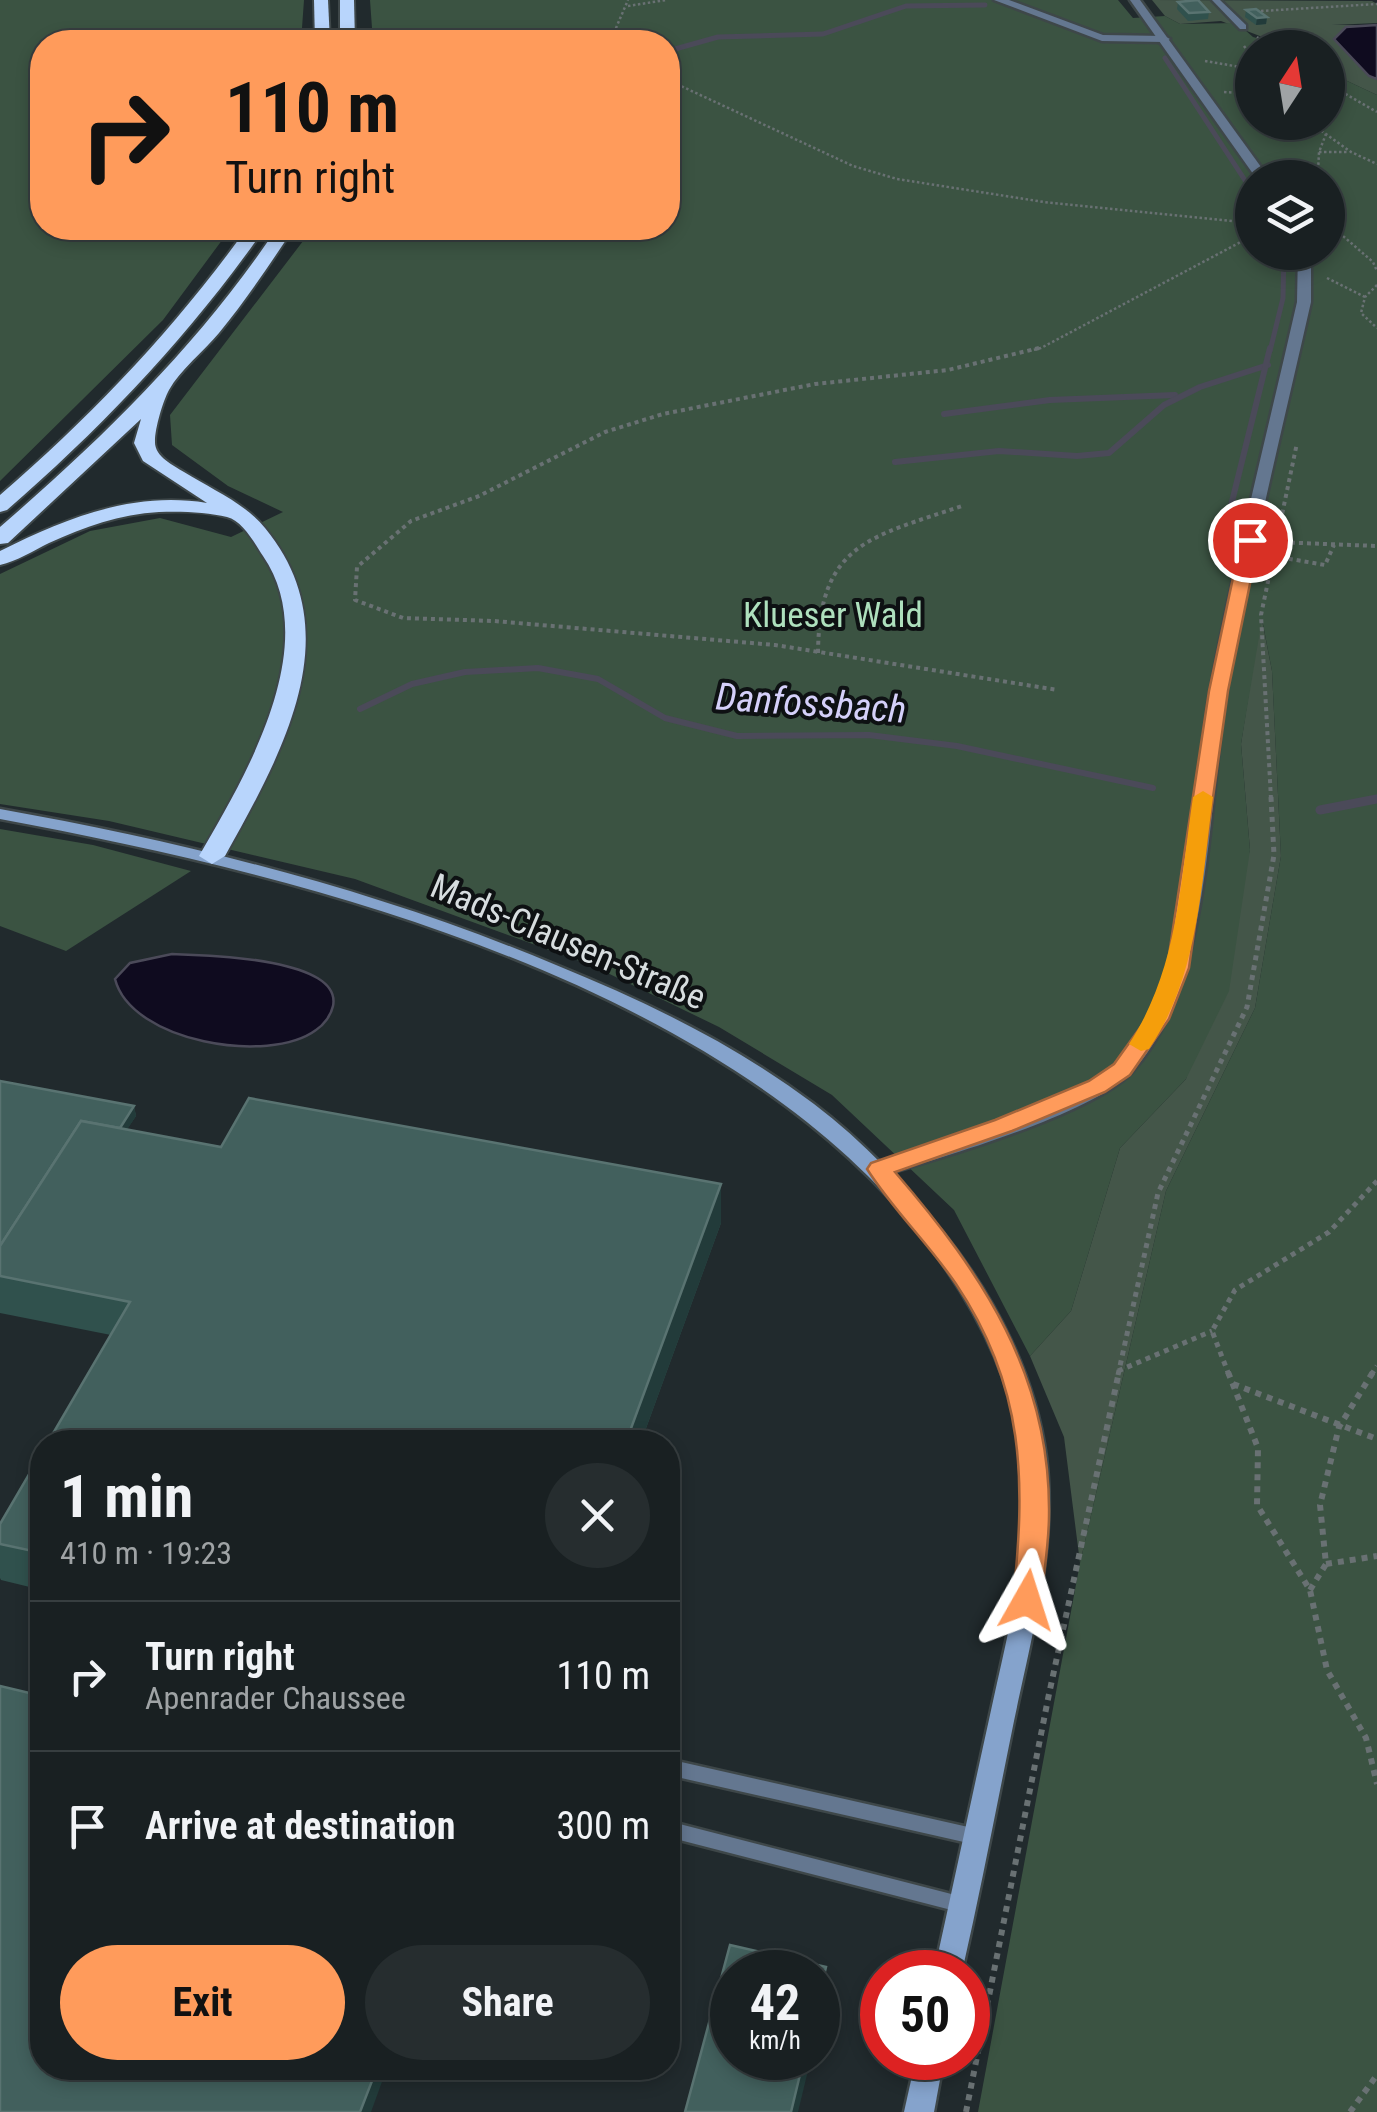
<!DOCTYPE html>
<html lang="en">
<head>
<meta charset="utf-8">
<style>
  body { margin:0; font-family:"Roboto Condensed",sans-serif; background:#262d2f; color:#f1f3f6; height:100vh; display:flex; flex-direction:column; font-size:38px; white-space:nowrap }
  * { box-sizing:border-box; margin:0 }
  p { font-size:32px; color:#9fa3a5 }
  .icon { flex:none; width:55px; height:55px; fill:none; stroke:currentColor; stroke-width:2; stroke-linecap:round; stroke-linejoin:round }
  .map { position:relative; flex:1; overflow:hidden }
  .side { position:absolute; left:30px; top:1430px; width:650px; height:650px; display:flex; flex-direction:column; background:#192022; border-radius:40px; box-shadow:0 5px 15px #0003,0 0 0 2px #373e40 }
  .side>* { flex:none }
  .top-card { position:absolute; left:30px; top:30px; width:650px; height:210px; border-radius:40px; box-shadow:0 5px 15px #0003,0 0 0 2px #373e40; background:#ff9b5b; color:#111; overflow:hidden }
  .needle { width:65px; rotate:12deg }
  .fabs { position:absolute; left:1235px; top:30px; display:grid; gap:20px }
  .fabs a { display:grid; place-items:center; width:110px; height:110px; border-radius:50%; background:#192022; box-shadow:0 5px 15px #0003,0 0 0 2px #373e40; font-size:50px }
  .speed { position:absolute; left:710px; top:1950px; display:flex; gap:20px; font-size:50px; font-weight:700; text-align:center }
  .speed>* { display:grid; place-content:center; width:130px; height:130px; border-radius:50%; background:#192022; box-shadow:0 5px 15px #0003,0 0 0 2px #373e40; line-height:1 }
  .speed small { font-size:25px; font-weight:400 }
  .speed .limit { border:15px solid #d22; background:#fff; color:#111 }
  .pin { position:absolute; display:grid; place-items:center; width:85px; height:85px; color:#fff; margin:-42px; border:5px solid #fff; border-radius:50%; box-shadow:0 2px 10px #0007 }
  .me { position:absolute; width:110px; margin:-55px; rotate:6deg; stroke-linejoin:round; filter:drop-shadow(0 0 8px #0008) }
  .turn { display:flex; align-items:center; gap:35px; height:210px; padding:0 30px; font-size:45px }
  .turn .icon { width:130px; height:130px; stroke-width:2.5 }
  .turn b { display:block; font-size:70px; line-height:85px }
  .round { display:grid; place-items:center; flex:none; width:105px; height:105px; border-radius:52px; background:#262d2f }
  .headline { display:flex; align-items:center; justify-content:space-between; height:170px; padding:0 30px }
  h1 { font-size:60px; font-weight:700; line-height:75px }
  .cta { display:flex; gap:20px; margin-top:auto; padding:20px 30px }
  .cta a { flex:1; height:115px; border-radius:60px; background:#ff9b5b; color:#111; font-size:40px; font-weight:700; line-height:115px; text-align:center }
  .cta a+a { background:#262d2f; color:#f1f3f6 }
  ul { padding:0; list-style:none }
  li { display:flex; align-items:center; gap:30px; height:150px; padding:0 30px; border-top:2px solid #373e40 }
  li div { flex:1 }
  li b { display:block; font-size:38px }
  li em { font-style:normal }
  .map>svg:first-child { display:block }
  .green { fill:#445649 }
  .forest { fill:#3b5342; fill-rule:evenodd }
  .water { fill:#0f0b1f; stroke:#4b4a59; stroke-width:2.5 }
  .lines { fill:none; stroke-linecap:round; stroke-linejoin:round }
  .stream-far2 { stroke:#4b4a59; stroke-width:5 }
  .stream-far1 { stroke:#4b4a59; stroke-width:6 }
  .stream { stroke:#4b4a59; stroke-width:9 }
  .service-casing { stroke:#3e4749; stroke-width:5 }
  .minor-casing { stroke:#3e4749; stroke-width:5 }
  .tertiary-casing { stroke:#3e4749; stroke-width:5 }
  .secondary-casing { stroke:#3e4749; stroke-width:5 }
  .trunk-casing { stroke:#3e4749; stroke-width:4 }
  .path-far3 { stroke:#697173; stroke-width:2.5; stroke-dasharray:2.5 2.5; stroke-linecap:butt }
  .path-far2 { stroke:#697173; stroke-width:4; stroke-dasharray:4 4; stroke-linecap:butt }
  .path-far1 { stroke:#697173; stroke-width:5; stroke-dasharray:5 5; stroke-linecap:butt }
  .path { stroke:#697173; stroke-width:6; stroke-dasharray:6 6; stroke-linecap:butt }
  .service { fill:#647790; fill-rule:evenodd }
  .minor { fill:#647790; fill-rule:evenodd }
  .tertiary { fill:#647790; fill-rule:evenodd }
  .secondary { fill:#85a3cc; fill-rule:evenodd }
  .trunk { fill:#b8d5fc; fill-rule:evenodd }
  .wall { fill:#30514d }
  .shaded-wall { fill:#223b3a }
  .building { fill:#42605d; stroke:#597371; stroke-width:2.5 }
  .route { fill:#ff9b5b; stroke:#a6653b; stroke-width:2.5 }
  .slow { fill:#f59e0b }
  .labels { text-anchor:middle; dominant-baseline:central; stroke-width:8; stroke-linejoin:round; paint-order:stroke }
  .park-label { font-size:35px; fill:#aee0bd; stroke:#0e1113 }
  .street-label { font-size:35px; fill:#d7dddf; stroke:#0e1113 }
  .water-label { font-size:38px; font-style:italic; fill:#d5d0fa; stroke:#0e1113 }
</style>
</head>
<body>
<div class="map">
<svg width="1377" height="2112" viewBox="0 0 1377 2112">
  <rect width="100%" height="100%" fill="#212a2d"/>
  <g class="green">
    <polygon points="1152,0 1372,1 1377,4 1377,23 1332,25 1377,25 1345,48 1369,76 1377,79 1377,95 1328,72 1328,48 1288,47 1221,21 1180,24 1165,16"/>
    <polygon points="1261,615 1272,671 1281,856 1255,1008 1166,1191 1080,1563 1064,1437 1030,1356 1071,1311 1120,1148 1186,1079 1250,850 1241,744"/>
  </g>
  <g class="forest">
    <polygon points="0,0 304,0 301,42 42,42 42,228 231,228 163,320 0,481"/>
    <path d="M370,0h748l15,18 32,-2 15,8 57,-1 16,14 35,10 -36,1v74h76v-50l49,23v2017h-399l102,-549 86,-372 89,-183 26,-152 -9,-185 -10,-52 -21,125 9,106 -21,141 -43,88 -66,69 -49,163 -41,45 -76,-146 -122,-115 -113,-68 -126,-61 -238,-87 -246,-58 -109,-17v-230l90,-43 70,-13 71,19 52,-25 -55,-26 -56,-41 -2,-30 143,-187h355v-186h-295zM1252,178h76v74h-76z"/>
    <polygon points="0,829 93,845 191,871 66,951 0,926"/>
  </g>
  <g class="water">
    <polygon points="1377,25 1377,79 1369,76 1334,39 1346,27"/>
    <path d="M172,954c30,1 171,3 161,52 -2,9 -9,19 -17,24 -47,35 -185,12 -201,-51l15,-16z"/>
  </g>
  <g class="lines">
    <g class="stream-far2">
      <polyline points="668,51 718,37 823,34 906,6 985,5"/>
      <polyline points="1165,58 1252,191"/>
      <polyline points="1270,351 1283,298 1284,252"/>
    </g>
    <g class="stream-far1">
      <polyline points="944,414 1050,400 1175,395"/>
      <polyline points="895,462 999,451 1077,456 1109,453 1164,405 1200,387 1268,365"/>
      <polyline points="1223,538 1270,348"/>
      <polyline points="360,709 412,684 465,672 538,668 598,679 665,718 737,736 869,735 957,746 1153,788"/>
    </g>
    <polyline class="stream" points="1320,810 1377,799"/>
    <g class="service-casing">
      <g id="service">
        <polygon points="1212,0 1220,0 1246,25 1246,29 1240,29"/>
        <polygon points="668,1759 977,1829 984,1831 986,1837 984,1843 977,1845 668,1775"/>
        <polygon points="668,1821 963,1897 970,1899 972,1905 970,1911 963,1913 668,1837"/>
      </g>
    </g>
    <g class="minor-casing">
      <polygon id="minor" points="994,0 1009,0 1103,35 1164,36 1170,39 1164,42 1102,41"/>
    </g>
    <g class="tertiary-casing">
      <g id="tertiary">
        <polygon points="1130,0 1140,0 1269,178 1256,178"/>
        <path d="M1298,252h13v50c-29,128 -61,257 -84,386 -20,114 -14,298 -96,385 -41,42 -193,86 -252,103l-7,-2 -3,-5 3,-5c60,-19 201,-57 244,-100 77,-79 75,-272 95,-377 24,-129 57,-257 86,-385z"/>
      </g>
    </g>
    <g class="secondary-casing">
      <g id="secondary">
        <path d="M0,809c190,34 377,81 556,156 91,37 180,80 258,139 50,38 91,82 130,130 51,64 91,141 102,223 11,88 -14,178 -32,264 -17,83 -33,168 -52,251h-28c19,-86 37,-171 56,-257 18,-84 43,-173 32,-259 -10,-83 -49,-155 -100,-220 -202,-255 -614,-360 -922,-417z"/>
        <polygon points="916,2058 944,2058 934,2112 904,2112"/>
      </g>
    </g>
    <g class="trunk-casing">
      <g id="trunk">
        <polygon points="314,0 328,0 330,42 315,42"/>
        <polygon points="340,0 354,0 355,42 340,42"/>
        <path d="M247,228h18c-74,106 -161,198 -258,282l-7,2v-17c93,-80 176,-168 247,-267z"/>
        <path d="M277,228h17c-24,36 -48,72 -75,105 -15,18 -39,37 -50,57 -6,11 -14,38 -14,51 -1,15 18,24 29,31 27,17 61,31 81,56 87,105 16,227 -40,328l-13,8 -13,-8c46,-79 125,-211 64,-300 -8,-12 -20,-35 -36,-39 -19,-5 -47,-6 -68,-5 -39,2 -75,15 -110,31 -16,8 -32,18 -49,22v-14c66,-33 133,-60 207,-48l-64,-42 -9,-18 7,-24 -133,124 -8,1v-17c104,-90 200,-184 277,-299z"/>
      </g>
    </g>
    <g class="path-far3">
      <polyline points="628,6 666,0"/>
      <polyline points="1261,11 1377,4"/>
      <polyline points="1257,37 1270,48"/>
      <polyline points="426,40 500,33 609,42"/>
      <polyline points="610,42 628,0"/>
      <polyline points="1244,46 1252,57"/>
      <polyline points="1205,61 1252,69"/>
      <polyline points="668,80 853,166 897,179 1044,202 1252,223"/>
      <polyline points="1328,84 1377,112"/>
      <polyline points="1224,92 1252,94"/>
      <polyline points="1309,122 1351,152 1377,164"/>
      <polyline points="1319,152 1348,152"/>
      <polyline points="1323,178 1318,172 1319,152 1326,134"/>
      <polyline points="1328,183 1333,189 1328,201"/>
      <polyline points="1328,223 1373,262 1377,271"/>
      <polyline points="1327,278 1365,297"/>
      <polyline points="1377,285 1365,297 1361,313 1377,328"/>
      <polyline points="1029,351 1041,348 1252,236"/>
    </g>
    <g class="path-far2">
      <polyline points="1039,348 948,370 815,384 663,414 605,432 479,496 411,521 357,567 355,600 403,618 494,621 775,645 1058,690"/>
      <polyline points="1275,542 1377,546"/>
      <polyline points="1273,556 1325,565 1334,545"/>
      <path d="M818,653c1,-110 53,-116 144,-147"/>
      <polyline points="1271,799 1261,615 1297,443"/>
    </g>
    <g class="path-far1">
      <polyline points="1118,1371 1212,1331"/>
      <polyline points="1118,1375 1158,1193 1247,1007 1274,855 1271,797"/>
      <polyline points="1229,1375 1212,1331 1235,1290 1329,1232 1377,1181"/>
      <polyline points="1371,1375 1377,1366"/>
    </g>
    <g class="path">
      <polyline points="1228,1372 1258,1448 1257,1505 1310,1590 1327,1670 1366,1738 1377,1784"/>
      <polyline points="1233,1384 1377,1439"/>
      <polyline points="1326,1564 1377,1556"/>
      <polyline points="1310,1590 1326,1564 1320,1505 1339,1427 1373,1372"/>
      <polyline points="966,2112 1049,1694 1119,1372"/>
      <polyline points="1350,2112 1377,2075"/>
    </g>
    <use href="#service" class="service"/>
    <use href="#minor" class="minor"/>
    <use href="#tertiary" class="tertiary"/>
    <use href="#secondary" class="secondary"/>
    <use href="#trunk" class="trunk"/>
  </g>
  <g class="wall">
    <polygon points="1178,2 1209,12 1208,19 1188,21 1177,9"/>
    <polygon points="1246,10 1267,17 1266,24 1256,25 1245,17"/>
    <polygon points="0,1081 134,1106 136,1116 127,1129 221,1147 721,1184 721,1223 641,1442 48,1442 111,1335 0,1313"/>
    <polygon points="42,1452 42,1590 1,1580 0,1578 0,1524"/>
  </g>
  <g class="shaded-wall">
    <polygon points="1267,17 1266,24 1256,25 1257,18"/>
    <polygon points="134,1106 136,1116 121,1139 119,1129"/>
    <polygon points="721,1184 721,1223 641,1442 626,1442"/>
    <polygon points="678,1856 678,1866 670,1895 670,1885"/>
    <polygon points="826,1967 823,2005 818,2029 818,2001"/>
    <polygon points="804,2058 811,2058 798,2112 791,2112"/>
    <polygon points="377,2068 387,2068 371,2112 360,2112"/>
  </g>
  <g class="building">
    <polygon points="1198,0 1209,12 1189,13 1178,2"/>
    <polygon points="1256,9 1267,17 1257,18 1246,10"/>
    <polygon points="0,1081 134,1106 120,1128 81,1121 0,1246"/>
    <polygon points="249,1098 721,1184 626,1442 48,1442 130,1302 0,1276 0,1246 81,1121 221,1147"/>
    <polygon points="42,1452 42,1553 0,1544 0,1524"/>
    <polygon points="0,1686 42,1696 42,2068 377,2068 360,2112 0,2112"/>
    <polygon points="668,1854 678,1856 670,1885 668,1884"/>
    <polygon points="730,1945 826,1967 818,2001 818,1972 732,1972 732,2058 804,2058 791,2112 685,2112"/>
  </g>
  <path class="route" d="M1250,535l9,5 -31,151 -39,277 -20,51 -39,56 -25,17 -93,39 -117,41c88,102 156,204 154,343 0,28 -5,57 -8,85l-4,8 -10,3 -10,-3 -4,-8c13,-119 12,-213 -57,-316 -27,-40 -63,-74 -89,-115l4,-6 124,-43 94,-39 25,-17 33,-46 20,-50 42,-277 32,-151z"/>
  <path class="slow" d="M1203,791l10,6c-12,87 -14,178 -64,252l-8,2 -12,-7c49,-75 51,-160 64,-247z"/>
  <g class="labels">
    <g class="park-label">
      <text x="833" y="615">Klueser Wald</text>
    </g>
    <g class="street-label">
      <text transform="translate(568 942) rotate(23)">Mads-Clausen-Straße</text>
    </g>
    <g class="water-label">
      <text transform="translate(811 703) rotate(4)">Danfossbach</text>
    </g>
  </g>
</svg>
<div class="fabs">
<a><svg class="needle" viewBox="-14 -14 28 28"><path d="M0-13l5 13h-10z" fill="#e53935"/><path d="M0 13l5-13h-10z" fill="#9fa3a5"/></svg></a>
<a><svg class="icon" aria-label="layers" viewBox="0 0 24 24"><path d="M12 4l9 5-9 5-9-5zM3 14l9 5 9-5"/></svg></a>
</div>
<div class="speed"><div>42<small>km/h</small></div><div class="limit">50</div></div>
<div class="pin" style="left:1250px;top:540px;background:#d93025"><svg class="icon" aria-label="arrive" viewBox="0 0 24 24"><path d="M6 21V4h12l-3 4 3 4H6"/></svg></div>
<svg class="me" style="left:1027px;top:1600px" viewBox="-20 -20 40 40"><path d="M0-17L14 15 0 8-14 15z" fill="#ff9b5b" stroke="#fff" stroke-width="4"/></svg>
<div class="top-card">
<div class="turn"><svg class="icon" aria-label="right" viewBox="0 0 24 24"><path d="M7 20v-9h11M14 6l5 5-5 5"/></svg><div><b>110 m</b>Turn right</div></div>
</div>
<section class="side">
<div class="headline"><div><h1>1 min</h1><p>410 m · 19:23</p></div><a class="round"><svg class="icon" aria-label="close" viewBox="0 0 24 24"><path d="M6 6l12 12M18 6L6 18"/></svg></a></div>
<ul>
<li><svg class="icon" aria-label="right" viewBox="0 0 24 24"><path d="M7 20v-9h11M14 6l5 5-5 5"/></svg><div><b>Turn right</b><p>Apenrader Chaussee</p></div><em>110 m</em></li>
<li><svg class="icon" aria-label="arrive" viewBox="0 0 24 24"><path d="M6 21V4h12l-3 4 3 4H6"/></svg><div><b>Arrive at destination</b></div><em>300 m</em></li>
</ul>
<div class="cta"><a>Exit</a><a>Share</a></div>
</section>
</div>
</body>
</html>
